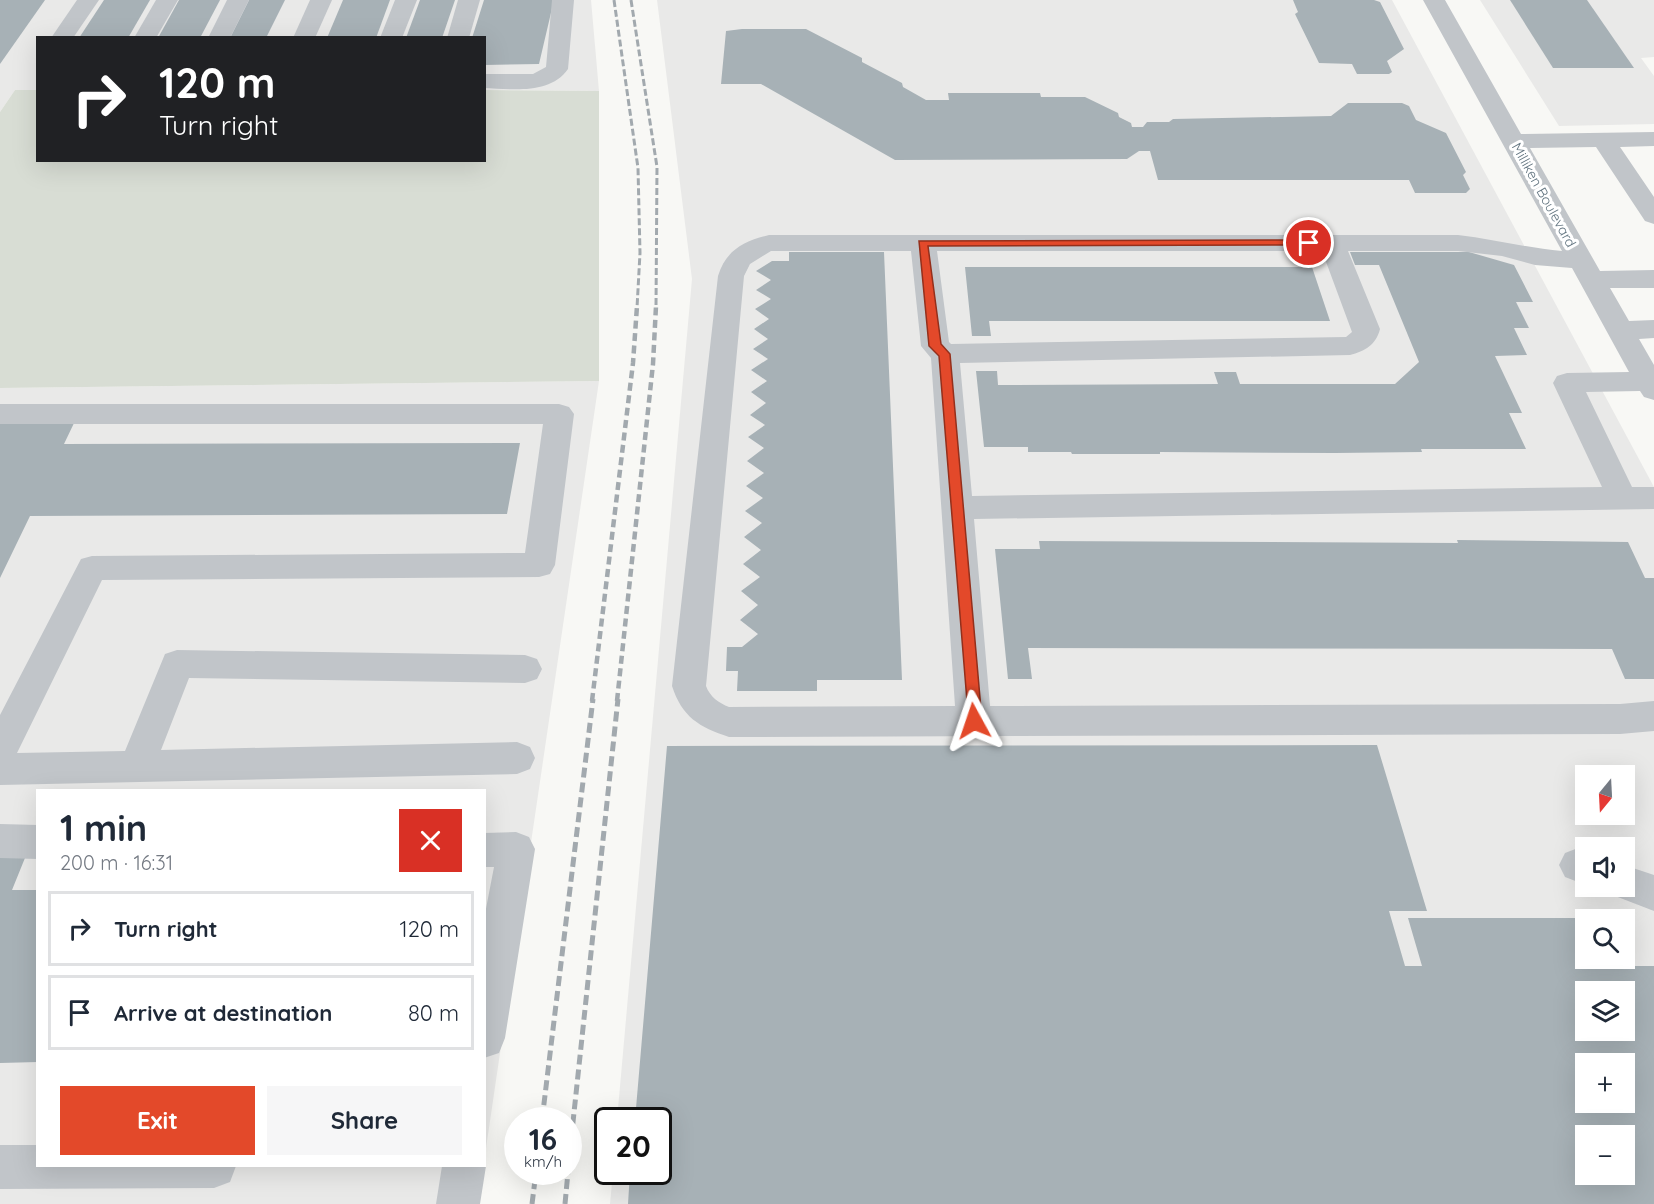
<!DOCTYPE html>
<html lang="en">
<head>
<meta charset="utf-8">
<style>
  body { margin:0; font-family:Quicksand,sans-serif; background:#f6f6f7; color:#1f2937; height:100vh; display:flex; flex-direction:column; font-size:22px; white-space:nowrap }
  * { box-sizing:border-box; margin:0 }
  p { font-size:20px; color:#747a83 }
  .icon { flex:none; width:33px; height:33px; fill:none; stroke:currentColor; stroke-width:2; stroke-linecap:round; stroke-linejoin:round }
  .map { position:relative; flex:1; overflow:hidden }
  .side { position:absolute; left:36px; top:789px; width:450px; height:378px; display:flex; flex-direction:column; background:#fff; border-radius:0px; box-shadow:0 6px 24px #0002 }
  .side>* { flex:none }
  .banner { position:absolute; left:36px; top:36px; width:450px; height:126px; border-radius:0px; box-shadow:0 6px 24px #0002; background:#202124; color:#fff; overflow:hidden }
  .needle { width:39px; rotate:198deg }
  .fabs { position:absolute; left:1575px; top:765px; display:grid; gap:12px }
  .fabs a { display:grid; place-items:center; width:60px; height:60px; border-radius:0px; background:#fff; box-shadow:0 6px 24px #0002; font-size:30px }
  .speed { position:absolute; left:504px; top:1107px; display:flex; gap:12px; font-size:30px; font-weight:700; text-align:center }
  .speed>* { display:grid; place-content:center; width:78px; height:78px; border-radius:50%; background:#fff; box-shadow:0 6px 24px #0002; line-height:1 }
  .speed small { font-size:15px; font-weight:400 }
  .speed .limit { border:3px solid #111; border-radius:9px; background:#fff; color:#111 }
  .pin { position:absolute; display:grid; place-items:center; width:51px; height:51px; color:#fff; margin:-26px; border:3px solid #fff; border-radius:50%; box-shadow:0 2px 6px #0007 }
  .me { position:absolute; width:66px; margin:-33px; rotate:355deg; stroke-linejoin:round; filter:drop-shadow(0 0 4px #0008) }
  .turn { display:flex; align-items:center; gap:21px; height:126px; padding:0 24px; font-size:27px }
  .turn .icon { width:78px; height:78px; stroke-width:2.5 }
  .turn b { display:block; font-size:42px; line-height:51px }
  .round { display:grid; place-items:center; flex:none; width:63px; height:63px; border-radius:0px; background:#f6f6f7 }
  .headline { display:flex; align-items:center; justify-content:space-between; height:102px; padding:0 24px }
  h1 { font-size:36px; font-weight:700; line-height:45px }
  .primary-button { display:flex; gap:12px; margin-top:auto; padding:12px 24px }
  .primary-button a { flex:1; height:69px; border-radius:0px; background:#e3492a; color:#fff; font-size:24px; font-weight:700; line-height:69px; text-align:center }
  .primary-button a+a { background:#f6f6f7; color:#1f2937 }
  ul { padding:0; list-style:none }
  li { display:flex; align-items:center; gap:18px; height:75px; margin:0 12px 9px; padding:0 12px; border:3px solid #e0e1e3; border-radius:0px }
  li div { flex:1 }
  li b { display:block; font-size:22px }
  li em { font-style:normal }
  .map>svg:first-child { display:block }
  .built { fill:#e9e9e8; fill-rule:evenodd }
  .green { fill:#d8ddd4 }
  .building { fill:#a7b1b6; fill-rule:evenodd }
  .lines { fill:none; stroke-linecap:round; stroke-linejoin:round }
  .minor { fill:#c1c5c9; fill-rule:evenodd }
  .rail-far2 { stroke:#a2a9ae; stroke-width:3; stroke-dasharray:7 3; stroke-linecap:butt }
  .rail-far1 { stroke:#a2a9ae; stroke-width:4.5; stroke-dasharray:8 4.5; stroke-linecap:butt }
  .rail { stroke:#a2a9ae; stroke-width:5; stroke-dasharray:10 5; stroke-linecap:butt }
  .route { fill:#e3492a; stroke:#942f1b; stroke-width:1.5 }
  .labels { text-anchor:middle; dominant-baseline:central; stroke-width:6; stroke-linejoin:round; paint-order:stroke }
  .far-street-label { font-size:14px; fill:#637580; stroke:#fff }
</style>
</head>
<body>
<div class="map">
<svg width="1654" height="1204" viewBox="0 0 1654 1204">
  <rect width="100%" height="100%" fill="#f8f8f5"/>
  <g class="built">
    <polygon points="0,0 591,0 599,91 485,90 484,38 38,38 37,90 15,90 0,112"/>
    <path d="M657,0h735l262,487v717h-1044l3,-32h45v-52h-41l75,-841zM1586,776h38v38h-38zM1586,848h38v38h-38zM1586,920h38v38h-38zM1586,992h38v38h-38zM1586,1064h38v38h-38zM1586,1136h38v38h-38z"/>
    <polygon points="1480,0 1654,0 1654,57 1641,58 1654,76 1654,124 1559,126"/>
    <polygon points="599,381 485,1155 484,790 38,790 38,1166 483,1166 477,1204 0,1204 0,388"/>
  </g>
  <polygon class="green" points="15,90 37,90 38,160 484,160 485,90 599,91 599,381 0,388 0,112"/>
  <g class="building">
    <polygon points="0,0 45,0 0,64"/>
    <polygon points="104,0 150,0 128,38 79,38"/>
    <polygon points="179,0 220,0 200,38 158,38"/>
    <polygon points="249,0 285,0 266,38 230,38"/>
    <polygon points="343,0 390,0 376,38 327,38"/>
    <polygon points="420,0 455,0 442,38 406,38"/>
    <polygon points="484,0 554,0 539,64 484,65 484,38 472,38"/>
    <polygon points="1293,0 1374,0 1380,2 1404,49 1387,61 1392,72 1389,74 1357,74 1352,64 1319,63 1295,14 1298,12"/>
    <polygon points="1510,0 1587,0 1634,68 1553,68"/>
    <polygon points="742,29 806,29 862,58 862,62 902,83 903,87 926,100 949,100 948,93 1040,93 1041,97 1085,97 1118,113 1119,117 1131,123 1132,127 1143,127 1147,122 1169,122 1173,119 1331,116 1348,103 1402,103 1409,106 1416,120 1446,133 1466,172 1463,175 1470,189 1466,193 1415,193 1409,180 1158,180 1150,151 1139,151 1127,159 895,160 761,84 721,84 726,31"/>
    <polygon points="789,252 884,252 902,680 817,680 817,691 737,691 738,671 726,671 727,647 742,647 758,634 740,620 758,605 741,591 760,577 743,564 761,550 744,537 762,523 745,511 763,498 746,486 764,473 747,461 764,448 748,437 765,425 750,415 766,403 751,392 767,381 751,370 768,359 753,349 768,339 754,329 769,319 755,309 771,299 756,290 771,280 756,271 772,261 789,261"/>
    <polygon points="1350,252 1469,252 1514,265 1533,302 1516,302 1529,328 1514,328 1527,355 1495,356 1522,413 1509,413 1526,449 1421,449 1422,452 1335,453 1160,452 1160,454 1072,454 1071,452 1028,452 1028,447 984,447 976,371 997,371 998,385 1218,384 1214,372 1236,372 1240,384 1395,384 1419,362 1379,265 1355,265"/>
    <polygon points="965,267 1312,267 1330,321 989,321 991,336 972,336"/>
    <polygon points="75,421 64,444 520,443 507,514 30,516 0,578 0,422"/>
    <polygon points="1457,540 1628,542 1645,578 1654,578 1654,679 1625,679 1612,649 1028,648 1032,679 1008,679 995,549 1040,549 1039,541 1458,543"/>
    <path d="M1377,745l50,166h-38l16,55h17l-14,-48h178v40h34l3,8h31v238h-1026l2,-32h28v-52h-23l32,-374zM1586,992h38v38h-38zM1586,1064h38v38h-38zM1586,1136h38v38h-38z"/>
    <polygon points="0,853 27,853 12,890 38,890 38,1062 0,1063"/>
  </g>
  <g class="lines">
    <g class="minor">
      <polygon points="77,0 99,0 73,38 51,38"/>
      <polygon points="156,0 178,0 156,38 134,38"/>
      <polygon points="227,0 249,0 230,38 208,38"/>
      <polygon points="310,0 332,0 315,38 293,38"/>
      <polygon points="395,0 417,0 402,38 380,38"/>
      <polygon points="458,0 480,0 469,38 447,38"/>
      <path d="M552,0h22l-6,69c-18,26 -56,20 -84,19v-14h49l13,-7z"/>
      <path d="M1423,0h22l76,134 133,-2v14l-34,1 34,50v27l-9,-3 -49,-74 -66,1 70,123 54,-1v18h-44l19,33 25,-1v18l-15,1 15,26v35l-10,-3 -4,-6 -54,1 46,95h22v22l-680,10 16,187 630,-2 34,-3v30l-34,3 -891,3c-30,-10 -47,-20 -57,-51l46,-410c8,-26 26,-35 51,-41h689c35,4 69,13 104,16zM771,251h140l10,95 10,12 24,348 -226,1c-10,-4 -19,-10 -23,-21l38,-410 6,-12zM937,251h385l30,81 -6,5 -395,7 -2,-2zM1348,251h110l44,5 33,9 37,3 57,104 -62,1 -10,3 -4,7 49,104 -630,9 -12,-133 390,-8c15,-4 26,-10 30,-26z"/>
      <polygon points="0,404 559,404 569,407 574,414 555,565 550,574 539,577 102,580 17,753 125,751 165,654 177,650 525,655 537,659 542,669 537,679 525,683 189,678 161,750 517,742 530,747 535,758 530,769 517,774 0,785 0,715 81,559 92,556 525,553 543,424 0,424"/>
      <polygon points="0,824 38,825 38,859 0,858"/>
      <polygon points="516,832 529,837 535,849 505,1038 499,1053 484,1058 484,919 494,867 484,867 484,833"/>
      <polygon points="1578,848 1586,850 1586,885 1565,877 1559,865 1565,853"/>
      <polygon points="1624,865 1654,875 1654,911 1610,894 1607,886 1624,886"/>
      <polygon points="0,1145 38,1145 38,1166 236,1166 230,1182 214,1188 0,1189"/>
      <polygon points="484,1162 486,1166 480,1204 436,1204 442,1166 484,1166"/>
    </g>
    <g class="rail-far2">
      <polyline points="614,0 638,168 640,253 637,308"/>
      <polyline points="631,0 657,167 656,308"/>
    </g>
    <g class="rail-far1">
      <polyline points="592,701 633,363 637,306"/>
      <polyline points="617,701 653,364 656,306"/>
    </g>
    <g class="rail">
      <polyline points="542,1120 593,699"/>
      <polyline points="568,1169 618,699"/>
      <polyline points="532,1204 536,1172"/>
      <polyline points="565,1204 568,1172"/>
    </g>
  </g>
  <polygon class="route" points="1309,240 1314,243 1313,245 928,246 941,344 950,354 982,721 980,726 969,726 939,356 929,346 919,241"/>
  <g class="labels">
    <g class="far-street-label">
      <text transform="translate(1544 195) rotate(61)">Milliken Boulevard</text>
    </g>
  </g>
</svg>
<div class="fabs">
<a><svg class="needle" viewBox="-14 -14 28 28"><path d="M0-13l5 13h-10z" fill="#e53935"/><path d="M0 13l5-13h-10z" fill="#747a83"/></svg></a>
<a><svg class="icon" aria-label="sound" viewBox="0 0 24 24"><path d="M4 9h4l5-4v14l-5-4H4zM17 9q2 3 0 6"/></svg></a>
<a><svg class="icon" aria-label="search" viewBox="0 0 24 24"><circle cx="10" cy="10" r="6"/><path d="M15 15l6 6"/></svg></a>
<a><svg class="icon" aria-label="layers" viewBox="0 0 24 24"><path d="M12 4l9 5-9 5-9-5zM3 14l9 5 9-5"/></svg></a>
<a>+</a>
<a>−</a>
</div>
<div class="speed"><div>16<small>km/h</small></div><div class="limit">20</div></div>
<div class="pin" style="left:1309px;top:243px;background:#d93025"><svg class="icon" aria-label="arrive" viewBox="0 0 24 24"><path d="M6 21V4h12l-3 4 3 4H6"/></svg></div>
<svg class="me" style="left:974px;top:721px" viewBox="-20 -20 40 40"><path d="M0-17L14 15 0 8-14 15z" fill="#e3492a" stroke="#fff" stroke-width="4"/></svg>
<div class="banner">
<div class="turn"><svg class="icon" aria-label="right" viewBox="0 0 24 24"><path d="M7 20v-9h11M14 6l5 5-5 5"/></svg><div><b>120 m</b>Turn right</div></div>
</div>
<section class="side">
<div class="headline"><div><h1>1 min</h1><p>200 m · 16:31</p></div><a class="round" style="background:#d93025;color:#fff"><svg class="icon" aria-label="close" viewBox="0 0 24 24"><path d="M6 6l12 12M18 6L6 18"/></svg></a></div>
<ul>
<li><svg class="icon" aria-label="right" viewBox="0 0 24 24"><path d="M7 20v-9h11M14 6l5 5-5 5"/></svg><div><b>Turn right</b></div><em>120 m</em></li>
<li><svg class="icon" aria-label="arrive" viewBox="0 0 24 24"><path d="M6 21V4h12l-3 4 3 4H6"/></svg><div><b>Arrive at destination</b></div><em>80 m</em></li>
</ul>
<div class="primary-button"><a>Exit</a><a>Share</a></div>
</section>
</div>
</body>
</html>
